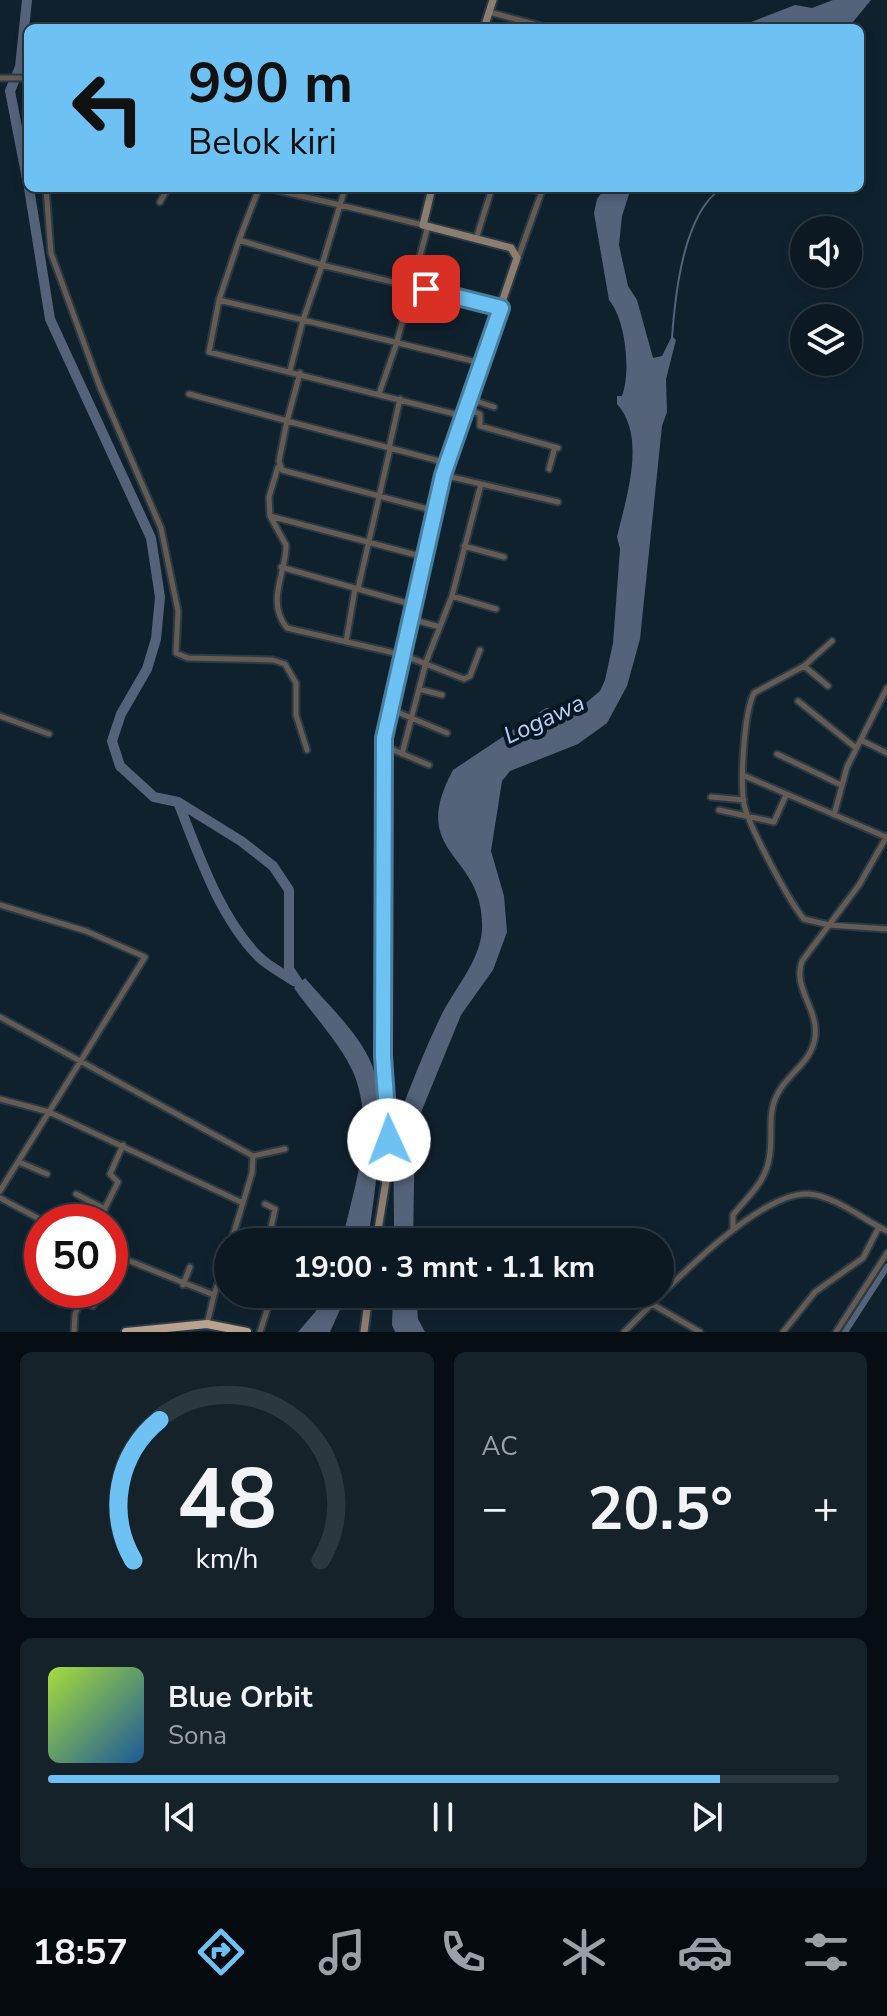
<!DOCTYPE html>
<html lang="id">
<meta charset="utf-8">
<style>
:root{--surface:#0c1922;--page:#15222a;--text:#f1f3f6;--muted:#9aa0a5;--line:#2c3840;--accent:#6ec2f3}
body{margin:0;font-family:"Nunito Sans",sans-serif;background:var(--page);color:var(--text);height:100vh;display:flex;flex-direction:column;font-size:30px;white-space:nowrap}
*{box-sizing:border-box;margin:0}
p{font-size:26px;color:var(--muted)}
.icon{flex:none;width:44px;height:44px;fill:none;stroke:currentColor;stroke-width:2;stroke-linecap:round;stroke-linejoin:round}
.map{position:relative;height:1332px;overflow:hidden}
.drawer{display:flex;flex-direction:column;gap:20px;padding:20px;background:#070e13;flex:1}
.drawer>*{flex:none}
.top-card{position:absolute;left:24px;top:24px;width:840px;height:168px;border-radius:12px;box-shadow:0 4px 12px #0003,0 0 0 2px var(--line);background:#6ec2f3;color:#111;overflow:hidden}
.buttons{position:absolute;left:790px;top:216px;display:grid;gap:16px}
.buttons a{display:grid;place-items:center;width:72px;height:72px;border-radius:50%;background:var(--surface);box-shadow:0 4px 12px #0003,0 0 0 2px var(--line);font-size:40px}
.speed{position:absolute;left:24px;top:1204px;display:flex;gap:16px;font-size:40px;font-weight:700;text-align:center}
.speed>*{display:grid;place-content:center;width:104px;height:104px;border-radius:50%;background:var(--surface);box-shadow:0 4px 12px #0003,0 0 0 2px var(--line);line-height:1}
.speed .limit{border:12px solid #d22;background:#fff;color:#111}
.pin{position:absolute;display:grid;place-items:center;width:68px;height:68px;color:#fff;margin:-34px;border-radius:16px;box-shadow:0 4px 12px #0006}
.me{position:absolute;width:88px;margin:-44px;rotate:358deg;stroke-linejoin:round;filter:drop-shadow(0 0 6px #0008)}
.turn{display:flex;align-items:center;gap:28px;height:168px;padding:0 32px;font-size:36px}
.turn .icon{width:104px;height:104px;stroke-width:2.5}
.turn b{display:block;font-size:56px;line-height:68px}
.big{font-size:60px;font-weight:700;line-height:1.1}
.drawer .tile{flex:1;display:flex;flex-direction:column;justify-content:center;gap:12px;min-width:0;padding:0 28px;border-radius:12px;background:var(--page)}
.drawer .dial{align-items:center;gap:0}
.dial svg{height:208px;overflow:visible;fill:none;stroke:var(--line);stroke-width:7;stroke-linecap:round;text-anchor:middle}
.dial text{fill:var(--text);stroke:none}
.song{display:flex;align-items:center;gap:24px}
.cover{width:96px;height:96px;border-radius:12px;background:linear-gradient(135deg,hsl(80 70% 55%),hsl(210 70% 35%))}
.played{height:8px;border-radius:4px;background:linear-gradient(90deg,var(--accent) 85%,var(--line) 85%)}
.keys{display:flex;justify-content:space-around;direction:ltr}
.heat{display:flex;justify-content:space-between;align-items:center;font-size:44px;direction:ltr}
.drawer .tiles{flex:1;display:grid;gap:20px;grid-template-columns:1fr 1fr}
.tile:last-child{grid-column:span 2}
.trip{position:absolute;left:214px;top:1228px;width:460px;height:80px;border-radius:40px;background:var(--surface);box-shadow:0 4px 12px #0003,0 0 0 2px var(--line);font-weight:700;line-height:80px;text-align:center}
.menu{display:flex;height:128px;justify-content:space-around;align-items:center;background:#050a0e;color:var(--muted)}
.menu .icon{width:56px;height:56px}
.menu .current{color:var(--accent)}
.menu b{font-size:36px;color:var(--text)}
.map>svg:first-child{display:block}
</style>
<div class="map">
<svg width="887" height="1332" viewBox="0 0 887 1332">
<rect width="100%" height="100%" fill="#10212e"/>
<!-- water -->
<path fill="#54637a" d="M833 0H871L848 28H736L795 5 812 8Z
M605 188H631L622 216 619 245 628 286 637 300 653 358 662 356 672 336 676 340 666 379 667 412 662 426 640 639 627 686 607 723 578 744 510 771 502 781 491 851 504 896 507 932 493 970 461 1015 415 1127 413 1242H394C395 1209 390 1143 400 1114 412 1082 425 1049 440 1018 453 990 480 962 482 930 486 851 406 857 453 770L546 708 575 712 600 691 605 680 613 643 620 549 617 537C626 498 647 437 617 404V396H622C631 372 626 320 609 300L594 213 597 199Z
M305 978C327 1004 359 1033 372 1065 389 1109 374 1195 368 1242H342C354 1185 376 1131 354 1074 343 1047 311 1012 294 988Z
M323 1294H347L330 1332H298L316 1311Z
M393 1294H416L418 1319 425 1332H395L392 1325Z"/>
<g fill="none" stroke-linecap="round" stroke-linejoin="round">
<!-- stream -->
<path stroke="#54637a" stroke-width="2" d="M672 338C675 296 683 213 722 188"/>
<!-- canal -->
<path stroke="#54637a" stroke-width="6" d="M845 1332 887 1267"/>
<!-- river -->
<path stroke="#54637a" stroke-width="10" d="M27 0 20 67 10 91 28 184
M29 188 50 319 151 538 160 597 156 639 147 669 121 714 112 741 120 766 154 797 178 802 241 841 273 866 289 890V969L306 995
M178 802C198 853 219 916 258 956 268 966 282 973 294 981"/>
<defs>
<path id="minor" d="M489 12 549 28
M303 28H312
M0 78H28
M46 188 51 253 100 387 161 528 178 611 176 653 188 658 273 660 285 664 296 683V715L307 750
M259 188 239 240 322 265 303 320 481 363
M267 188 340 205 345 188
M528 188 541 192
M160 202 168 188
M423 225 340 205 322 265 501 308
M476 239 492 188
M239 240 219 300 303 320 290 371
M518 258 543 188
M219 300 209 352 463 416
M300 373 287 421 447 463
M189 394 287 421 279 461 282 470 435 511
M379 394 396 345 428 226
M470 399 494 407
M466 409 480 414V426L558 448
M389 448 400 399
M549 469 555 447
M443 475 558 502
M270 516 269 497 278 467
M464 546 504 557
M424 557 270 516 286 545C287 571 265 601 287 628L403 655 464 679 470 676 480 650
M281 567 414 605
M358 589 390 449
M452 596 496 609
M411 619 440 627
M832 641 804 666 754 693C744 713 740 780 744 804 748 825 790 903 804 919L829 925 887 929
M346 642 355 589
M804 666 828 686
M419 689 442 695
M798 701 856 748
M390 709 447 733
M0 716 49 734
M861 740 887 753
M384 746 429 765
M402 754 426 662 452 596 481 484
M777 754 841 785
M745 776 886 837
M711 797 744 800
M719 810 774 822 786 795
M834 815 847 767 887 688
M0 905 86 931 145 957 0 1191
M0 1017 253 1156 252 1173 231 1242
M0 1099 49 1112 243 1203
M253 1156 285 1149
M19 1162 47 1174
M76 1194 105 1209
M0 1198 45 1222
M265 1204 275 1209 268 1242
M98 1222 118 1182 110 1174 123 1145
M733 1230V1215C747 1197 765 1183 769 1159 774 1137 766 1114 778 1093 789 1072 812 1062 815 1037 819 1009 792 988 802 961L859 885 887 836
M110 1253 214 1295 228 1253
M110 1275 118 1257
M183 1285 190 1267
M652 1304 700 1332
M207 1324 214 1295
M74 1332 75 1314 81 1302 93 1306 103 1290
M260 1332 268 1307 266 1294
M624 1332C660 1296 758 1190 809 1194 835 1196 864 1220 887 1231
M783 1332 815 1292 863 1258 879 1227
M836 1332 887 1253"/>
<path id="secondary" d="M484 28 493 0
M376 1242 389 1163 390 1117 383 1056 384 738 443 475 517 258 511 248 423 225 432 188
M364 1332 369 1294"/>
<path id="trunk" d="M126 1332 207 1324 247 1332"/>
</defs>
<!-- minor casing -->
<use href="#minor" stroke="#2a3b47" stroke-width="9"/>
<!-- secondary casing -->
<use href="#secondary" stroke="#2a3b47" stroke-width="11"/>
<!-- trunk casing -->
<use href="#trunk" stroke="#2a3b47" stroke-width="12"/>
<!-- minor -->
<use href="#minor" stroke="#655b52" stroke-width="5"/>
<!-- secondary -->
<use href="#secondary" stroke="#8c7d6f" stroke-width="7"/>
<!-- trunk -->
<use href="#trunk" stroke="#b9a38f" stroke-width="8"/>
</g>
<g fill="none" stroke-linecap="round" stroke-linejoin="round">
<defs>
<path id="route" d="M389 1140 383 1056 384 738 443 475 501 308 426 289"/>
</defs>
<!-- route casing -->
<use href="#route" stroke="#487e9e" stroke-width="20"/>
<!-- route -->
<use href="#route" stroke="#6ec2f3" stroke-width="14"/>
</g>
<g text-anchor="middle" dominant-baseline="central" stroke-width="8" stroke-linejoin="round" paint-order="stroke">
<!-- water labels -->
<g font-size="24" font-style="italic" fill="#bbd2f6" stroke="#071824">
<text transform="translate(544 719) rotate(-25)">Logawa</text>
</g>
</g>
</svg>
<div class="buttons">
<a><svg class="icon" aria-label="sound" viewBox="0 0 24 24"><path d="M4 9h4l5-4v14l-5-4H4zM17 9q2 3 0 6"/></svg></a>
<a><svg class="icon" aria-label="layers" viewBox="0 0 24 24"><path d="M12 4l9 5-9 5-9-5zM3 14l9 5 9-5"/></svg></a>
</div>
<div class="speed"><div class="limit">50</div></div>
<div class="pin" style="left:426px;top:289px;background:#d93025"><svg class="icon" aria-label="arrive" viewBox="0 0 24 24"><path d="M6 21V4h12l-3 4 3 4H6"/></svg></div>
<svg class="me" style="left:389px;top:1140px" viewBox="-20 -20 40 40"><circle r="19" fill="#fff"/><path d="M0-13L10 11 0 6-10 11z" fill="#6ec2f3"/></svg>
<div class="trip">19:00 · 3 mnt · 1.1 km</div>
<div class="top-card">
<div class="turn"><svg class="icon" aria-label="left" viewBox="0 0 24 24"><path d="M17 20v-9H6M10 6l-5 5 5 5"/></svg><div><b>990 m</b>Belok kiri</div></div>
</div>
</div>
<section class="drawer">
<div class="tiles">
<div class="tile dial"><svg viewBox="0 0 100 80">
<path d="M14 69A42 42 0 1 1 86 69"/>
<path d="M14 69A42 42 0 0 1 24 15" stroke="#6ec2f3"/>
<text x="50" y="56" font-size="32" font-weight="700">48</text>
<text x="50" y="72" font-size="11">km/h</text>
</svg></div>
<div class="tile"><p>AC</p>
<div class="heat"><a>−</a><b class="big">20.5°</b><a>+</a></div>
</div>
<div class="tile">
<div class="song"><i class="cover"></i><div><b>Blue Orbit</b><p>Sona</p></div></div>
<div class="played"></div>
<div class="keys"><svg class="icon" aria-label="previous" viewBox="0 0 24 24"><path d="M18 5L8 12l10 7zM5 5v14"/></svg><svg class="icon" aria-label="pause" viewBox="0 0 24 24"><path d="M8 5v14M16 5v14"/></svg><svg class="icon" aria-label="next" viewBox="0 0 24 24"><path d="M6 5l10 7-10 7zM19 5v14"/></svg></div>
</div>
</div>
</section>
<nav class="menu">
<b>18:57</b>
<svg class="icon current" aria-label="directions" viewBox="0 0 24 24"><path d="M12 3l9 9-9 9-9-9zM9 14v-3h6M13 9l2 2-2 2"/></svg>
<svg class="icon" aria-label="music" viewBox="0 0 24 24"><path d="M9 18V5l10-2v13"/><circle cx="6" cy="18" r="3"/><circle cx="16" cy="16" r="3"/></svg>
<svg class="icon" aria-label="phone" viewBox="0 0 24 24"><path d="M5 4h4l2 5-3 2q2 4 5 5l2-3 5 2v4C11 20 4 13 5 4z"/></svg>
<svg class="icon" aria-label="climate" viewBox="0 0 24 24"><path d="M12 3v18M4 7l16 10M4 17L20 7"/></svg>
<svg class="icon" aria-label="car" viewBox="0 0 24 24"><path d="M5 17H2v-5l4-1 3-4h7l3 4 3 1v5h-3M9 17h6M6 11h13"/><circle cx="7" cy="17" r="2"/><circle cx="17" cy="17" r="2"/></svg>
<svg class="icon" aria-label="filters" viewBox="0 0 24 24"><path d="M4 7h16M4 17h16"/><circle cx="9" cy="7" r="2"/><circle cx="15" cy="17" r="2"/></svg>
</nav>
